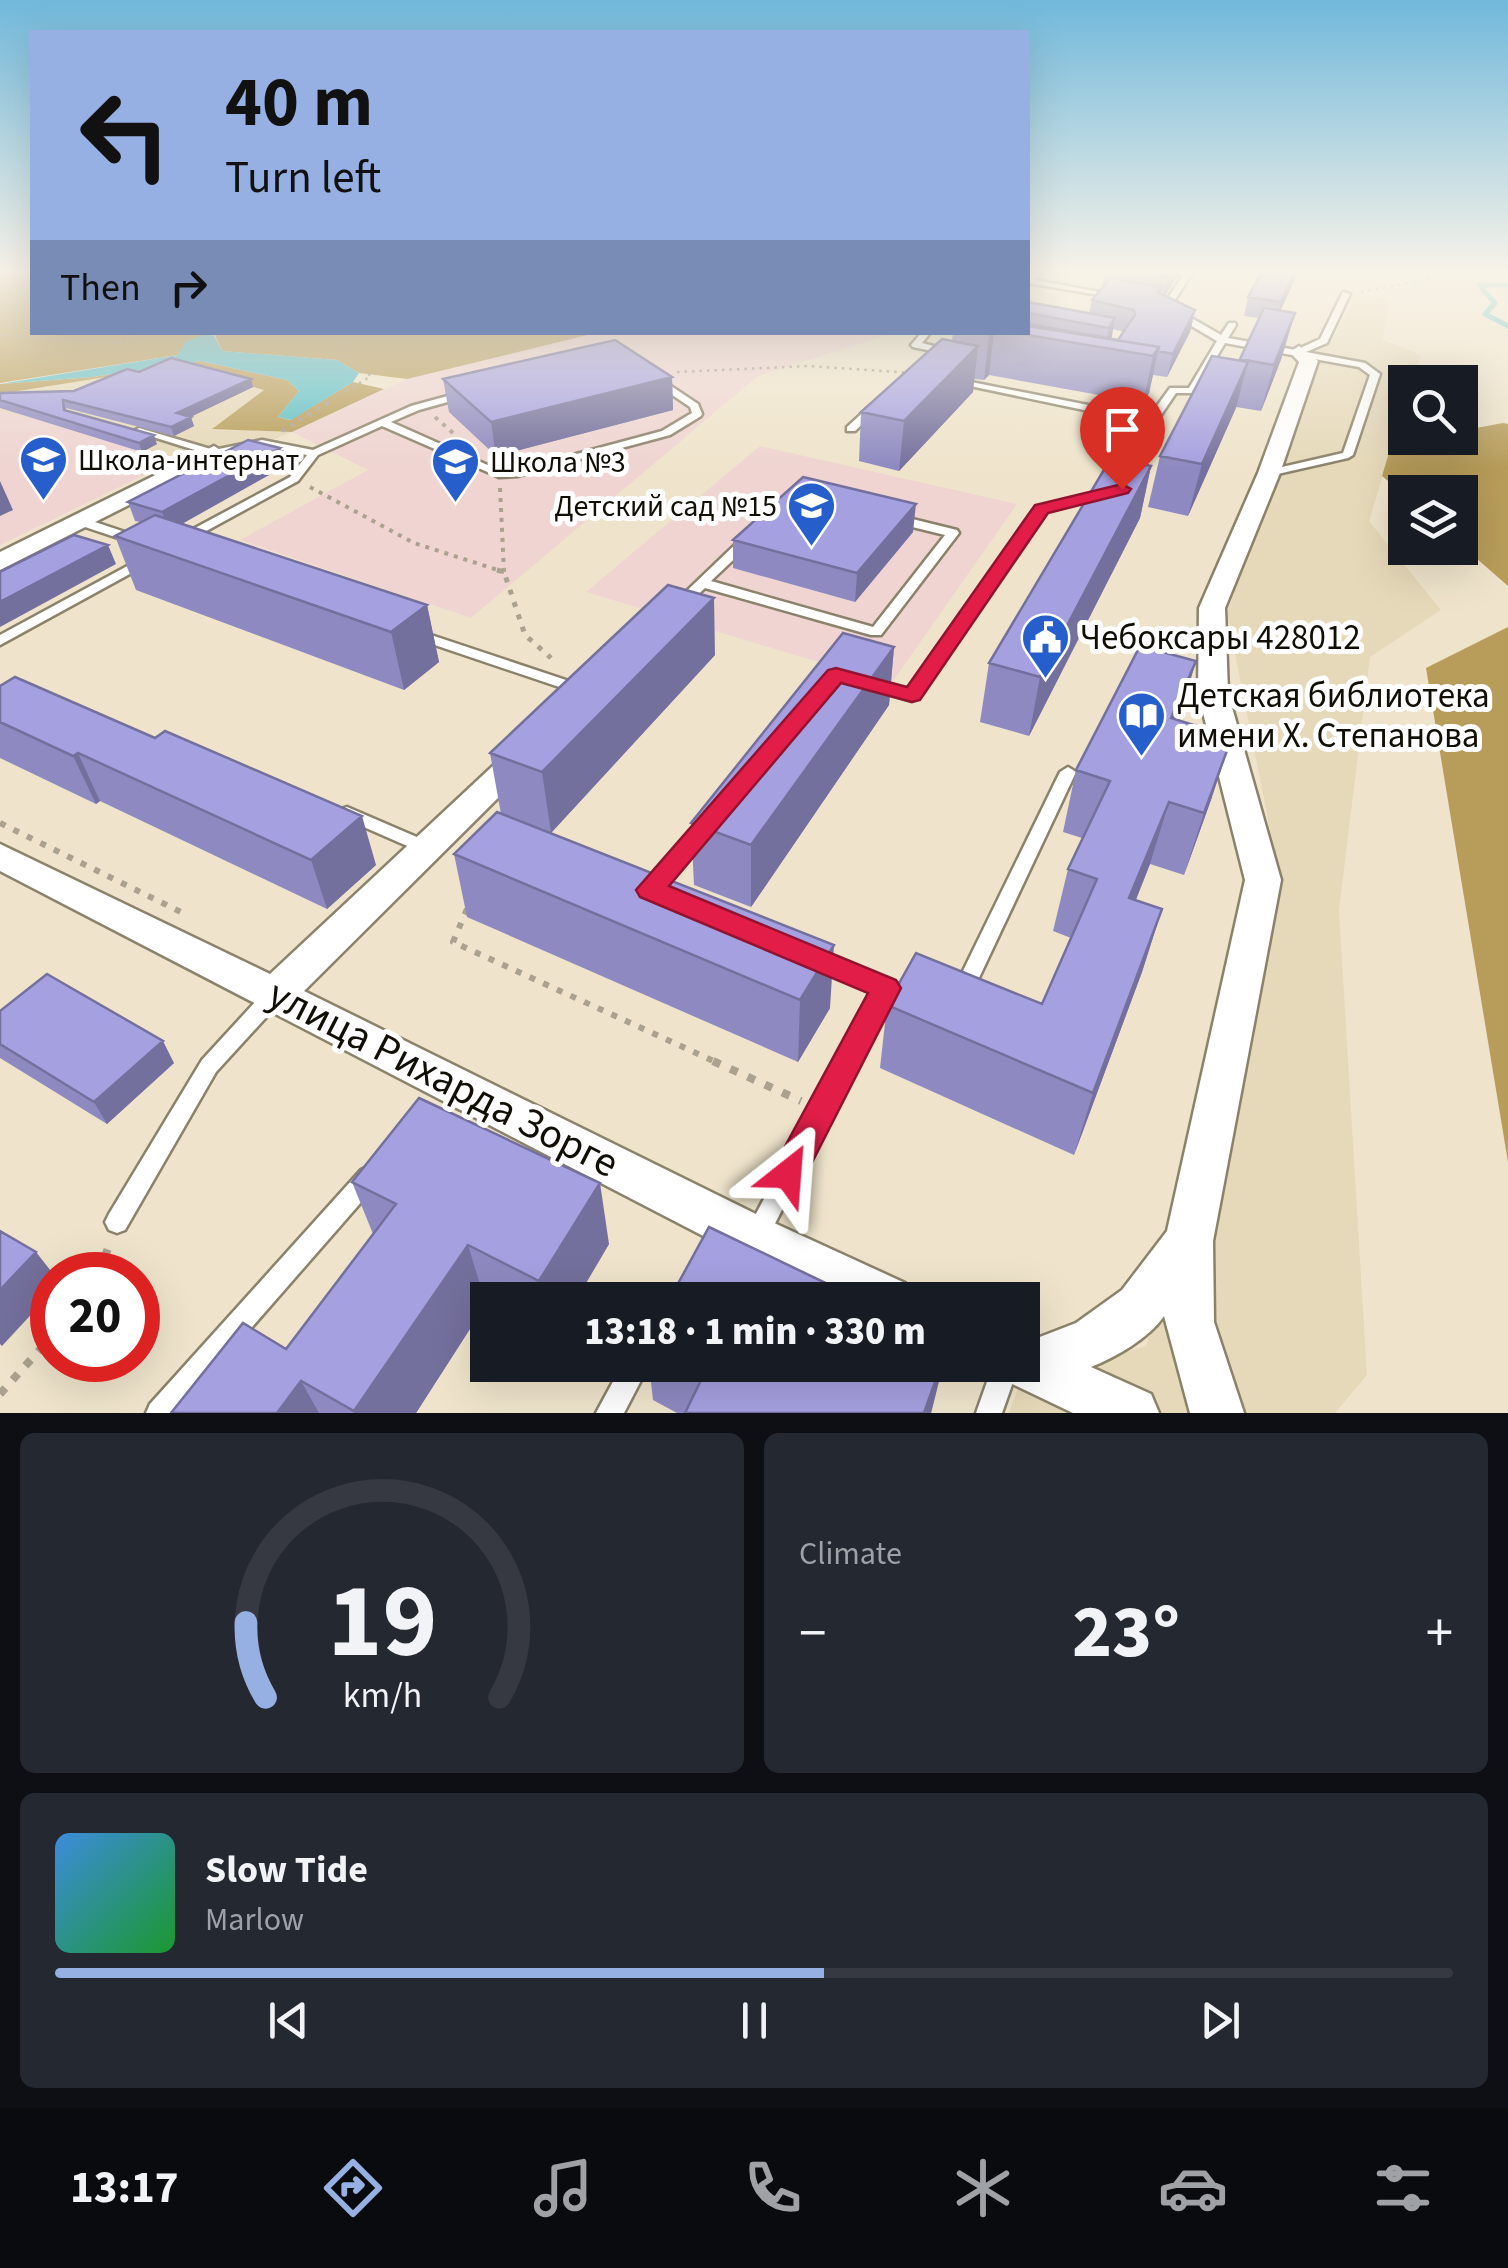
<!DOCTYPE html>
<meta charset="utf-8">
<style>
:root{--surface:#171b24;--page:#242831;--text:#f1f3f6;--muted:#9ea1a6;--line:#363941;--accent:#96b0e3}
body{margin:0;font-family:"Source Sans 3",sans-serif;background:var(--page);color:var(--text);height:100vh;display:flex;flex-direction:column;font-size:38px;white-space:nowrap}
*{box-sizing:border-box;margin:0}
p{font-size:32px;color:var(--muted)}
.icon{flex:none;width:55px;height:55px;fill:none;stroke:currentColor;stroke-width:2;stroke-linecap:round;stroke-linejoin:round}
.map{position:relative;height:1413px;overflow:hidden}
.side{display:flex;flex-direction:column;gap:20px;padding:20px;background:#0d0f14;flex:1}
.side>*{flex:none}
.guide{position:absolute;left:30px;top:30px;width:1000px;height:305px;border-radius:0px;box-shadow:0 10px 40px #0002;background:#96b0e3;color:#111;overflow:hidden}
.controls{position:absolute;left:1388px;top:365px;display:grid;gap:20px}
.controls a{display:grid;place-items:center;width:90px;height:90px;border-radius:0px;background:var(--surface);box-shadow:0 10px 40px #0002;font-size:50px}
.speed{position:absolute;left:30px;top:1252px;display:flex;gap:20px;font-size:50px;font-weight:700;text-align:center}
.speed>*{display:grid;place-content:center;width:130px;height:130px;border-radius:50%;background:var(--surface);box-shadow:0 10px 40px #0002;line-height:1}
.speed .limit{border:15px solid #d22;background:#fff;color:#111}
.pin{position:absolute;display:grid;place-items:center;width:85px;height:85px;color:#fff;margin:-102px -42px;border-radius:50% 50% 50% 0;rotate:-45deg;box-shadow:0 0 10px #0007}
.pin .icon{rotate:45deg}
.me{position:absolute;width:110px;margin:-55px;rotate:28deg;stroke-linejoin:round;filter:drop-shadow(0 0 8px #0008)}
.turn{display:flex;align-items:center;gap:35px;height:210px;padding:0 30px;font-size:45px}
.turn .icon{width:130px;height:130px;stroke-width:2.5}
.turn b{display:block;font-size:70px;line-height:85px}
.then{display:flex;align-items:center;height:95px;padding:0 30px;background:#0003;gap:20px;font-size:38px}
.big{font-size:75px;font-weight:800;line-height:1.1}
.side .tile{flex:1;display:flex;flex-direction:column;justify-content:center;gap:15px;min-width:0;padding:0 35px;border-radius:15px;background:var(--page)}
.side .dial{align-items:center;gap:0}
.dial svg{height:260px;overflow:visible;fill:none;stroke:var(--line);stroke-width:7;stroke-linecap:round;text-anchor:middle}
.dial text{fill:var(--text);stroke:none}
.song{display:flex;align-items:center;gap:30px}
.cover{width:120px;height:120px;border-radius:15px;background:linear-gradient(135deg,hsl(210 70% 55%),hsl(130 70% 35%))}
.played{height:10px;border-radius:5px;background:linear-gradient(90deg,var(--accent) 55%,var(--line) 55%)}
.keys{display:flex;justify-content:space-around;direction:ltr}
.heat{display:flex;justify-content:space-between;align-items:center;font-size:55px;direction:ltr}
.side .tiles{flex:1;display:grid;gap:20px;grid-template-columns:1fr 1fr}
.tile:last-child{grid-column:span 2}
.trip{position:absolute;left:470px;top:1282px;width:570px;height:100px;border-radius:0px;background:var(--surface);box-shadow:0 10px 40px #0002;font-weight:800;line-height:100px;text-align:center}
.tabs{display:flex;height:160px;justify-content:space-around;align-items:center;background:#090b0e;color:var(--muted)}
.tabs .icon{width:70px;height:70px}
.tabs .current{color:var(--accent)}
.tabs b{font-size:45px;color:var(--text)}
.map>svg:first-child{display:block}
</style>
<div class="map">
<svg width="1508" height="1413" viewBox="0 0 1508 1413">
<rect width="100%" height="100%" fill="#efe4cb"/>
<!-- built -->
<path fill="#e6d9b9" d="M1355 297 1389 298 1383 340 1421 355 1412 382H1405V404L1369 521 1441 610 1370 657 1339 910 1367 1375 1335 1413H1009L1019 1385 1146 1346 1282 890 1227 613 1317 349 1331 343Z
M173 366 265 390 214 429 292 432 209 466 173 461 0 411V394Z"/>
<!-- education -->
<path fill="#efd4d1" d="M596 333H894L758 376 471 618 240 540 368 470 292 432 407 379Z
M0 411 40 420 173 461 0 545Z
M760 446 1017 504 891 684 586 592Z"/>
<!-- forest -->
<path fill="#b89d5a" d="M0 270 32 272V332L212 333 186 342 178 355 0 383Z
M214 333H596L407 379 359 373 337 360 222 351Z
M201 361 287 380 299 391 278 417 290 420 353 382 384 389 292 432 212 429 264 390 174 366 0 394V384L92 377Z
M1503 423 1508 424V586L1460 544V492L1405 495 1382 476 1392 443 1425 438H1460V431Z
M1508 627V1162L1426 668Z"/>
<!-- water -->
<path fill="#5dbfc7" d="M212 332 222 351 337 360 359 373 353 382 291 420 278 417 299 391 287 380 201 361 92 377 0 384 178 355 185 342Z"/>
<g fill="none" stroke-linecap="round" stroke-linejoin="round">
<!-- stream -->
<path stroke="#5dbfc7" stroke-width="5" d="M1508 285H1479L1495 303 1485 314 1508 326"/>
<defs>
<path id="lane" d="M1037 270H1045L1035 280 1121 296 1117 298 1028 283V278Z
M1162 270H1182L1192 273 1171 306 1156 303 1166 301 1183 275Z
M1343 292 1350 294 1327 343 1306 352 1365 363 1380 374 1353 455 1348 458 1269 476 1263 473 1265 471 1343 453 1370 375 1359 367 1225 343 1195 393H1176L1157 421 1131 481 1125 484 1119 481 1146 423 951 382 956 379 1149 417 1170 388H1189L1217 341 1173 315V311H1179L1221 335 1229 323H1235L1236 325 1228 338 1296 350 1320 339Z
M922 332H931L922 343 957 352 952 355 913 347 911 345Z
M656 380H662L698 404 702 414 701 416 670 435 517 476 499 477 382 426 318 455 298 481 186 542 180 538 182 535 290 477 307 455 262 446 214 456 134 431 139 428 214 450 262 440 313 450 411 406 466 391 471 394 469 396 419 410 391 422 501 471 517 470 662 431 692 413 690 407 656 384Z
M870 406 879 408 855 431H847V427Z
M1103 491 1107 492V496L1045 512 917 699 912 701 867 688 865 685 872 681 908 690 1037 507Z
M896 515 957 530 959 533 881 635H871L705 588 684 608H674L672 605 741 539H749V545L711 581 873 627 945 535 892 522 890 519Z
M80 517 137 536 139 539 133 543 76 524 74 521Z
M144 557 148 558V564L0 645V635Z
M416 630 584 686 586 689 584 692H574L411 637 409 634 411 631Z
M1068 767 1076 772 978 980C972 990 963 996 952 993L949 987 961 975 1060 772Z
M347 807 433 844 436 848 433 852H421L341 817 339 813 341 809Z
M705 820 711 822 713 826 711 830 656 895C648 897 642 896 638 888L641 883 647 881 699 822Z
M815 951 917 991 920 997 917 1003 910 1005 891 998 765 1243 757 1246 749 1243 745 1235 749 1227 874 991 808 964 805 959 808 954Z
M275 986 282 988 285 994 282 1000 216 1072 125 1230 117 1233 109 1230 105 1222 109 1214 202 1060 268 988Z
M369 1166 377 1170 380 1177 377 1184 177 1413H146L150 1404 361 1170Z
M622 1365H649L624 1413H596Z
M993 1365H1019L1002 1413H976Z"/>
<path id="street" d="M1299 346 1318 361 1280 473 1225 608 1228 693 1281 880 1213 1241 1214 1322 1244 1413H1190L1164 1316C1148 1339 1116 1357 1091 1367L1151 1394 1159 1413H1073L1004 1380 998 1365H1022V1336L1032 1340 1076 1323 1122 1290 1167 1231 1245 880 1198 693 1199 608 1258 473 1299 362 1290 352Z
M214 446 225 453 222 458 0 570V552Z
M522 746 533 749 538 756 533 763 304 991 772 1222 905 1283 913 1300H834L738 1254 0 871V844L270 974 511 749Z"/>
</defs>
<!-- lane casing -->
<use href="#lane" stroke="#8b826b" stroke-width="5"/>
<!-- street casing -->
<use href="#street" stroke="#8b826b" stroke-width="5"/>
<!-- path-far4 -->
<path stroke="#aaa18e" stroke-width="2.5" stroke-dasharray="2.5 5" stroke-linecap="butt" d="M0 275 32 280
M1361 292 1476 270
M0 310 32 307
M0 335 122 343 142 332
M677 372 808 366 911 373
M327 403 371 376 347 357 340 332"/>
<!-- path-far3 -->
<path stroke="#aaa18e" stroke-width="4" stroke-dasharray="4 6" stroke-linecap="butt" d="M435 417 453 433
M282 431 331 401
M310 487 414 543 504 572
M500 488 504 572"/>
<!-- path-far2 -->
<path stroke="#aaa18e" stroke-width="5" stroke-dasharray="5 8" stroke-linecap="butt" d="M497 570 504 572 525 635 551 658"/>
<!-- path-far1 -->
<path stroke="#aaa18e" stroke-width="6" stroke-dasharray="6 9" stroke-linecap="butt" d="M0 823 185 914
M467 909 453 942 718 1063"/>
<!-- path -->
<path stroke="#aaa18e" stroke-width="8" stroke-dasharray="8 11" stroke-linecap="butt" d="M713 1061 801 1101
M99 1275 109 1245
M0 1394 52 1336"/>
<!-- lane -->
<use href="#lane" fill="#fff" fill-rule="evenodd"/>
<!-- street -->
<use href="#street" fill="#fff" fill-rule="evenodd"/>
</g>
<!-- wall -->
<path fill="#8e8ac1" fill-rule="evenodd" d="M1105 270H1179L1177 277 1165 296 1195 310 1190 332 1167 377 1153 375 1149 393 1143 403 989 375 984 380 974 379 973 392 899 471 859 461 861 412 952 341 953 332H1028V302L1089 313 1092 300 1102 287ZM1113 329 1124 332 1118 340 1111 339Z
M1299 270 1280 311 1282 357 1261 411 1236 407 1188 516 1148 507 1160 456 1240 360 1259 318 1244 316 1248 297Z
M139 372 251 379 253 387 190 417 194 426 174 436 66 408V411L157 444 142 452 0 408V393L74 391Z
M672 377 673 410 496 456 449 412 443 379Z
M280 448 285 466 182 524 427 605 439 662 404 690 136 590 115 536 140 522 135 521 128 502Z
M1151 466 1140 518 1029 736 980 722 989 663Z
M913 532 855 602 733 568V540Z
M894 647 889 705 751 907 694 885 691 823Z
M715 655 551 833 830 1008 798 1062 467 917 454 854 501 814 490 753Z
M0 686 376 865 327 909 100 801 96 804 0 758Z
M1076 770 1212 797 1184 875 1150 864 1136 900 1162 909 1142 972 1074 1155 880 1068 887 1005 1042 1004 1071 938 1053 931 1068 869 1082 838 1063 832Z
M0 1011 174 1063 107 1124 0 1058Z
M352 1182 609 1244 576 1300H488V1305L486 1304 416 1413H171L286 1349 373 1234Z
M649 1365H943L931 1413H677L653 1400Z"/>
<!-- shaded-wall -->
<path fill="#74709d" d="M1173 270H1179L1177 277 1164 297 1168 277Z
M1296 270H1299L1276 321 1281 302Z
M1195 310 1190 332 1167 377 1173 354Z
M1295 313 1282 357 1261 411 1274 365Z
M1115 318 1111 341 1106 344 1109 328Z
M992 332H994L989 375 984 380 989 335Z
M978 346 973 392 899 471 904 421Z
M1159 347 1149 393 1143 403 1153 356Z
M1248 362 1236 408 1188 516 1202 464Z
M672 377 673 410 496 456 491 422Z
M251 379 253 387 180 422 177 413Z
M191 417 194 426 174 436 171 427Z
M154 435 157 444 142 452 139 443Z
M280 448 285 466 169 531 162 512Z
M1151 466 1140 518 1029 736 1040 677Z
M0 481 13 510 0 516Z
M916 504 913 532 855 602 857 573Z
M108 545 116 564 0 627V602Z
M714 598 715 655 551 833 542 772Z
M427 605 439 662 404 690 391 632Z
M894 647 889 705 751 907V845Z
M1196 661 1179 720 1171 718Z
M1232 737 1212 797 1184 875 1204 813Z
M78 753 100 801 96 804 73 756Z
M1169 802 1150 864 1111 961 1129 898Z
M362 816 376 865 327 909 311 860Z
M1162 909 1142 972 1074 1155 1093 1093Z
M834 945 830 1008 798 1062 800 1000Z
M163 1041 174 1063 107 1124 94 1102Z
M600 1183 609 1244 576 1300H543L539 1281Z
M468 1245 486 1304 416 1413H354V1411Z
M36 1252 54 1275 52 1292 2 1346 0 1344V1290Z
M941 1365H943L931 1413H924Z
M301 1381 319 1413H277Z"/>
<!-- building -->
<path fill="#a5a0e0" stroke="#74709d" stroke-width="2.5" d="M1122 270H1173L1168 277Z
M1263 270H1296L1281 302 1248 297Z
M1110 278 1161 287 1157 292 1195 310 1173 354 1158 351 1159 347 1028 326V324L1118 340 1135 315 1134 310 1092 300Z
M1028 302 1115 318 1109 328 1028 313Z
M1264 308 1295 313 1274 365 1240 359Z
M1028 326 1159 347 1153 356 1010 332H1028Z
M942 339 978 346 904 421 861 412Z
M615 340 672 377 491 422 443 379Z
M1212 356 1248 362 1202 464 1160 456Z
M171 358 251 379 177 413 191 417 171 427 63 400 64 410 154 435 139 443 0 400V393L74 391 127 369 139 372Z
M248 440 280 448 162 512 128 502Z
M1111 458 1151 466 1040 677 989 663Z
M803 477 916 504 857 573 733 540Z
M155 515 427 605 391 632 115 536Z
M74 535 108 545 0 602V572Z
M668 585 714 598 542 772 490 753Z
M843 633 894 647 751 845 691 823Z
M1140 646 1196 661 1171 718 1232 737 1204 813 1169 802 1129 898 1162 909 1093 1093 887 1005 916 953 1042 1004 1097 879 1068 869 1110 781 1076 770Z
M15 677 155 738 165 731 362 816 311 860 78 753 73 756 0 722V686Z
M497 812 834 945 800 1000 454 854Z
M47 974 163 1041 94 1102 0 1044V1011Z
M419 1098 600 1183 539 1281 468 1245 354 1411 301 1381 277 1413H171L243 1323 286 1349 396 1204 352 1182Z
M709 1227 861 1300H669Z
M0 1231 36 1252 0 1290Z
M687 1365H941L924 1413H685L704 1374Z"/>
<!-- sky -->
<linearGradient id="sky" x2="0" y2="1"><stop stop-color="#70b8db"/><stop offset="0.58" stop-color="#f8f3e8"/><stop offset="1" stop-color="#f8f3e8" stop-opacity="0"/></linearGradient>
<rect width="1508" height="468" fill="url(#sky)"/>
<!-- route -->
<path fill="#e11d48" stroke="#92132f" stroke-width="2.5" d="M1122 484 1131 489 1128 493 1048 513 920 700 912 702 841 683 669 886 896 980 901 988 800 1186 788 1190 776 1186 771 1174 776 1163 868 993 640 897 636 890 828 670 836 668 907 687 1035 505Z"/>
<!-- icons -->
<defs>
<symbol id="school-pin" viewBox="-11 -11 22 30"><path d="M0 17L-7.5 6A9.5 9.5 0 1 1 7.5 6Z" fill="#265fcc" stroke="#fff"/><path d="M0-5L7-2L0 1L-7-2ZM-4 1L0 2.5L4 1V4Q0 6-4 4Z" fill="#fff"/></symbol>
<symbol id="civic-pin" viewBox="-11 -11 22 30"><path d="M0 17L-7.5 6A9.5 9.5 0 1 1 7.5 6Z" fill="#265fcc" stroke="#fff"/><path d="M-.6-6.5H3V-4.5H.6V-3L4-1V1h2V6H-6V1h2V-1L-.6-3ZM-1.2 2.5V6h2.4V2.5Z" fill="#fff"/></symbol>
<symbol id="library-pin" viewBox="-11 -11 22 30"><path d="M0 17L-7.5 6A9.5 9.5 0 1 1 7.5 6Z" fill="#265fcc" stroke="#fff"/><path d="M-6-4Q-3-5.5-.7-3.5V5Q-3 3-6 4ZM6-4Q3-5.5 .7-3.5V5Q3 3 6 4Z" fill="#fff"/></symbol>
</defs>
<g fill-rule="evenodd">
<use href="#school-pin" x="16" y="432" width="55" height="75"/>
<use href="#school-pin" x="428" y="434" width="55" height="75"/>
<use href="#school-pin" x="784" y="478" width="55" height="75"/>
<use href="#civic-pin" x="1018" y="610" width="55" height="75"/>
<use href="#library-pin" x="1114" y="688" width="55" height="75"/>
</g>
<g text-anchor="middle" dominant-baseline="central" stroke-width="10" stroke-linejoin="round" paint-order="stroke">
<!-- far-poi labels -->
<g font-size="30" fill="#110e06" stroke="#fff" text-anchor="start">
<text x="78" y="460">Школа-интернат</text>
<text x="490" y="462">Школа №3</text>
<text x="777" y="506" text-anchor="end">Детский сад №15</text>
</g>
<!-- poi labels -->
<g font-size="35" fill="#110e06" stroke="#fff" text-anchor="start">
<text x="1080" y="638">Чебоксары 428012</text>
<text x="1177" y="696">Детская библиотека<tspan x="1177" dy="40">имени Х. Степанова</tspan></text>
</g>
<!-- near-street labels -->
<g font-size="42" fill="#110e06" stroke="#fff">
<text transform="translate(443 1079) rotate(27)">улица Рихарда Зорге</text>
</g>
</g>
</svg>
<div class="controls">
<a><svg class="icon" aria-label="search" viewBox="0 0 24 24"><circle cx="10" cy="10" r="6"/><path d="M15 15l6 6"/></svg></a>
<a><svg class="icon" aria-label="layers" viewBox="0 0 24 24"><path d="M12 4l9 5-9 5-9-5zM3 14l9 5 9-5"/></svg></a>
</div>
<div class="speed"><div class="limit">20</div></div>
<div class="pin" style="left:1122px;top:489px;background:#d93025"><svg class="icon" aria-label="arrive" viewBox="0 0 24 24"><path d="M6 21V4h12l-3 4 3 4H6"/></svg></div>
<svg class="me" style="left:788px;top:1174px" viewBox="-20 -20 40 40"><path d="M0-17L14 15 0 8-14 15z" fill="#e11d48" stroke="#fff" stroke-width="4"/></svg>
<div class="trip">13:18 · 1 min · 330 m</div>
<div class="guide">
<div class="turn"><svg class="icon" aria-label="left" viewBox="0 0 24 24"><path d="M17 20v-9H6M10 6l-5 5 5 5"/></svg><div><b>40 m</b>Turn left</div></div>
<div class="then">Then<svg class="icon" aria-label="right" viewBox="0 0 24 24"><path d="M7 20v-9h11M14 6l5 5-5 5"/></svg></div>
</div>
</div>
<section class="side">
<div class="tiles">
<div class="tile dial"><svg viewBox="0 0 100 80">
<path d="M14 69A42 42 0 1 1 86 69"/>
<path d="M14 69A42 42 0 0 1 8 46" stroke="#96b0e3"/>
<text x="50" y="56" font-size="32" font-weight="700">19</text>
<text x="50" y="72" font-size="11">km/h</text>
</svg></div>
<div class="tile"><p>Climate</p>
<div class="heat"><a>−</a><b class="big">23°</b><a>+</a></div>
</div>
<div class="tile">
<div class="song"><i class="cover"></i><div><b>Slow Tide</b><p>Marlow</p></div></div>
<div class="played"></div>
<div class="keys"><svg class="icon" aria-label="previous" viewBox="0 0 24 24"><path d="M18 5L8 12l10 7zM5 5v14"/></svg><svg class="icon" aria-label="pause" viewBox="0 0 24 24"><path d="M8 5v14M16 5v14"/></svg><svg class="icon" aria-label="next" viewBox="0 0 24 24"><path d="M6 5l10 7-10 7zM19 5v14"/></svg></div>
</div>
</div>
</section>
<nav class="tabs">
<b>13:17</b>
<svg class="icon current" aria-label="directions" viewBox="0 0 24 24"><path d="M12 3l9 9-9 9-9-9zM9 14v-3h6M13 9l2 2-2 2"/></svg>
<svg class="icon" aria-label="music" viewBox="0 0 24 24"><path d="M9 18V5l10-2v13"/><circle cx="6" cy="18" r="3"/><circle cx="16" cy="16" r="3"/></svg>
<svg class="icon" aria-label="phone" viewBox="0 0 24 24"><path d="M5 4h4l2 5-3 2q2 4 5 5l2-3 5 2v4C11 20 4 13 5 4z"/></svg>
<svg class="icon" aria-label="climate" viewBox="0 0 24 24"><path d="M12 3v18M4 7l16 10M4 17L20 7"/></svg>
<svg class="icon" aria-label="car" viewBox="0 0 24 24"><path d="M5 17H2v-5l4-1 3-4h7l3 4 3 1v5h-3M9 17h6M6 11h13"/><circle cx="7" cy="17" r="2"/><circle cx="17" cy="17" r="2"/></svg>
<svg class="icon" aria-label="filters" viewBox="0 0 24 24"><path d="M4 7h16M4 17h16"/><circle cx="9" cy="7" r="2"/><circle cx="15" cy="17" r="2"/></svg>
</nav>
